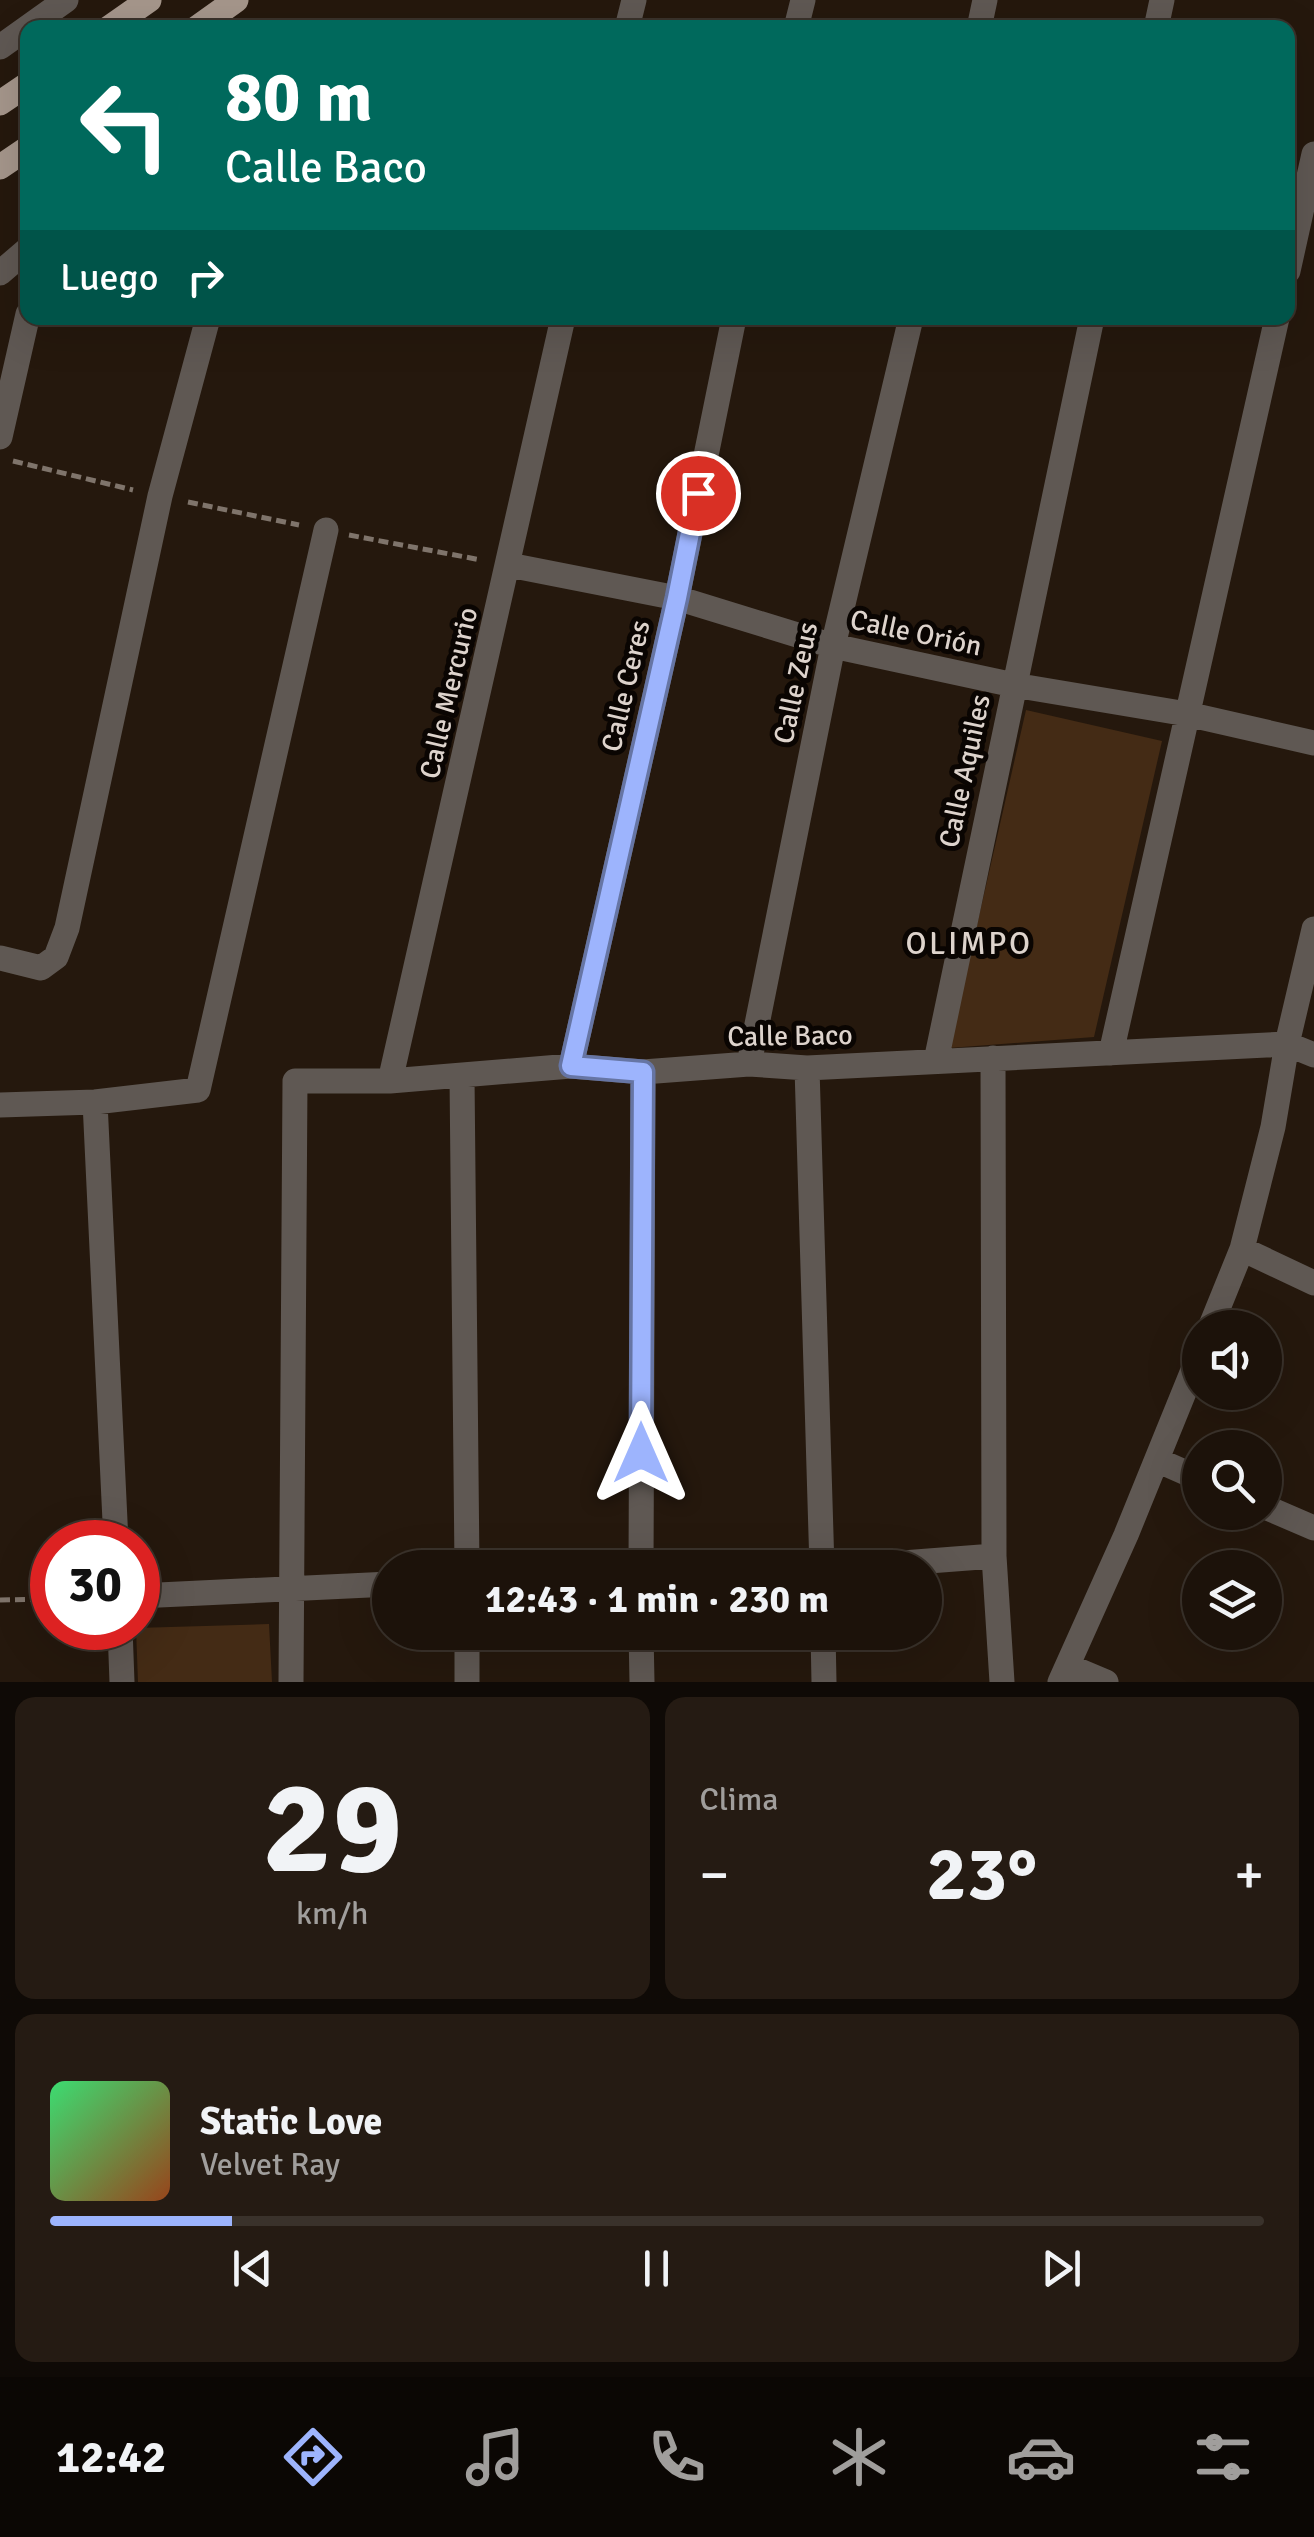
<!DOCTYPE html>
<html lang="es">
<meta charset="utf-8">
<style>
:root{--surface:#1c120a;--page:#251b13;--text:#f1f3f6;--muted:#a09e9c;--line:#3a322b;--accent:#9db4fd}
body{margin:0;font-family:Signika,sans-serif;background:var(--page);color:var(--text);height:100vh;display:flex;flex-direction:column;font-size:38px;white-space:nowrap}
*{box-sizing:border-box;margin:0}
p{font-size:32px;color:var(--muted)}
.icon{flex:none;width:55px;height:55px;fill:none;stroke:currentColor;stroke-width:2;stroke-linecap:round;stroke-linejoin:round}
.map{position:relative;height:1682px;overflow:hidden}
.sheet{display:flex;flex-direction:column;gap:15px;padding:15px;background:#0f0a06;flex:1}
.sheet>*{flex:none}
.banner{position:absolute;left:20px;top:20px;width:1275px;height:305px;border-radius:20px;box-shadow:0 10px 40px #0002,0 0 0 2px var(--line);background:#00695c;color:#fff;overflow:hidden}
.controls{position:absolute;left:1182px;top:1310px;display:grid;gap:20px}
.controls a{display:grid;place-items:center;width:100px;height:100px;border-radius:50%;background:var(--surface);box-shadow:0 10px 40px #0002,0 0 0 2px var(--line);font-size:50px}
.speed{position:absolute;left:30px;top:1520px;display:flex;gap:20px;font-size:50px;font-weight:700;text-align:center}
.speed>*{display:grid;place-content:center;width:130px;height:130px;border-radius:50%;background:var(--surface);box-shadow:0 10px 40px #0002,0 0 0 2px var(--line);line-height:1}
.speed .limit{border:15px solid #d22;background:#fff;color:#111}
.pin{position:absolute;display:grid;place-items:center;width:85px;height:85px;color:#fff;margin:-42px;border:5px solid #fff;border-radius:50%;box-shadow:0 2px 10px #0007}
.me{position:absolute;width:110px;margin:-55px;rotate:0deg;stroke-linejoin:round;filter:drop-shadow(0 0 8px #0008)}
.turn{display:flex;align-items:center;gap:35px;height:210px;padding:0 40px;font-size:45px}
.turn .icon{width:130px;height:130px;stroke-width:2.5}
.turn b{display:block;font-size:70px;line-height:85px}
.then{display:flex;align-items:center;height:95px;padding:0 40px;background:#0003;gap:20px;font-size:38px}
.big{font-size:75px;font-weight:700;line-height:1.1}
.sheet .card{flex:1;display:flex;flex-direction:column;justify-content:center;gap:15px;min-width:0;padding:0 35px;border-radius:20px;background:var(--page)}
.sheet .dial{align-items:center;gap:0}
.dial b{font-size:130px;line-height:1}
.song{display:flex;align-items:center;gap:30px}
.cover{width:120px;height:120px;border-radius:15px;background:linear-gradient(135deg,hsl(140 70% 55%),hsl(20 70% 35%))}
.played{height:10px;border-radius:5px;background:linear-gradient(90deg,var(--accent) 15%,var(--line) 15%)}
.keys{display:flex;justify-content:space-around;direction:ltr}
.heat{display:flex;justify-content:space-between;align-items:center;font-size:55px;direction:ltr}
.sheet .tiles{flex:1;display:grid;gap:15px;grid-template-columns:1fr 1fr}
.card:last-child{grid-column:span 2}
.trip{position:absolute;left:372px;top:1550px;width:570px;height:100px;border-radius:50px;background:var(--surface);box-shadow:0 10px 40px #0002,0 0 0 2px var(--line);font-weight:700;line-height:100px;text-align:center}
.menu{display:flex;height:160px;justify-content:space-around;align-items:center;background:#0b0704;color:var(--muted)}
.menu .icon{width:70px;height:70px}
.menu .current{color:var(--accent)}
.menu b{font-size:45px;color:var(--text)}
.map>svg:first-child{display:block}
</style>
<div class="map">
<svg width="1314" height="1682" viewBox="0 0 1314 1682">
<rect width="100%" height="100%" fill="#25180d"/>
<!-- green -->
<path fill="#442b15" d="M1026 710 1162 741 1094 1037 949 1048Z
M269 1624 272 1682H138L136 1628Z"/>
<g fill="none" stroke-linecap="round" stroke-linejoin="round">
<!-- path -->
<path stroke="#7f746b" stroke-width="5" stroke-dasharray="10 5" stroke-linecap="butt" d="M13 461 133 490
M188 502 299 525
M349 535 481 560
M0 1600 52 1599"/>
<!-- street -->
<path stroke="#5f5853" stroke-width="25" d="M627 28 634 0
M796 28 803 0
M979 28 985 0
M1156 28 1162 0
M0 47 66 0
M1288 271 1314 154
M0 273 28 249
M0 437 28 314
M509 565 677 598 833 646 1014 685 1187 714 1314 743
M0 958 41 968 56 957 67 928 160 496 208 318
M1111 1053 1277 318
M993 1058 994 1556 1002 1682
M936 1061 1092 318
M749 1064 833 646 911 318
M571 1066 677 598 734 318
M807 1068 822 1568
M462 1076 467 1568
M390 1081 563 318
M95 1102 116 1542
M0 1105 95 1102 198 1090 326 530
M1242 1249 1314 1283
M1210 1328 1242 1249 1273 1127 1287 1044 1314 929
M1157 1460 1200 1479
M1265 1507 1314 1528
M641 1568 643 1072
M837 1568 994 1556
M138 1596 390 1584
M120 1628 122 1682
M641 1632 642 1682
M823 1632 824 1682
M1068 1666 1106 1682
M291 1682 295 1081H390L571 1066 643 1072 749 1064 807 1068 1287 1044 1314 1055
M467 1682V1632
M1060 1682 1126 1535 1200 1353"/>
<!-- primary -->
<path stroke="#a5968b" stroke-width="25" d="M109 28 149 0
M197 28 236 0
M0 103 28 84
M0 167 28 148"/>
</g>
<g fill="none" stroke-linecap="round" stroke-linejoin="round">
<defs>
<path id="route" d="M641 1453 643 1072 571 1066 677 598 698 493"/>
</defs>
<!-- route casing -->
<use href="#route" stroke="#6675a4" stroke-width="25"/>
<!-- route -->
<use href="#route" stroke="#9db4fd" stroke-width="18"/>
</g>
<g text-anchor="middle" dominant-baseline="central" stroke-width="10" stroke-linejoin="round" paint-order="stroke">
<!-- street labels -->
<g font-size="28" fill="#ddd3cc" stroke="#0a0502">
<text transform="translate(916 633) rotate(12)">Calle Orión</text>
<text transform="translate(796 683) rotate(-78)">Calle Zeus</text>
<text transform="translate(626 686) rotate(-77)">Calle Ceres</text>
<text transform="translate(449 693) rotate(-77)">Calle Mercurio</text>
<text transform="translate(965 771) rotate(-78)">Calle Aquiles</text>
<text transform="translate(790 1036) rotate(-1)">Calle Baco</text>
</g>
<!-- quarter labels -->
<g font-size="32" letter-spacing="2.5" fill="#ddd3cc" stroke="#0a0502">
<text x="969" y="943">OLIMPO</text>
</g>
</g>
</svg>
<div class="controls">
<a><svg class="icon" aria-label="sound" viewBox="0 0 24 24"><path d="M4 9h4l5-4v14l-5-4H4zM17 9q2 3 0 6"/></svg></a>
<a><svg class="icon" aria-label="search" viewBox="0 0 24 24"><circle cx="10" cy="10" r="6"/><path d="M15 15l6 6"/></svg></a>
<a><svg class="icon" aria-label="layers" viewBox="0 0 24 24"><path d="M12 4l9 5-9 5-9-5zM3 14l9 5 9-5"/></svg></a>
</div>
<div class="speed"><div class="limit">30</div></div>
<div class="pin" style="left:698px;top:493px;background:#d93025"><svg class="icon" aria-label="arrive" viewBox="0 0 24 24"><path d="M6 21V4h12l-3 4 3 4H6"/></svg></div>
<svg class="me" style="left:641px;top:1453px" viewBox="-20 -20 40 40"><path d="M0-17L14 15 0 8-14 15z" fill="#9db4fd" stroke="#fff" stroke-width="4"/></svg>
<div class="trip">12:43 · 1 min · 230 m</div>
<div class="banner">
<div class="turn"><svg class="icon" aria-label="left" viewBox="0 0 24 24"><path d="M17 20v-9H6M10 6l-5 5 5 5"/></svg><div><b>80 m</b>Calle Baco</div></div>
<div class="then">Luego<svg class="icon" aria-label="right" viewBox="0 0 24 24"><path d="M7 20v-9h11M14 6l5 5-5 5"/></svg></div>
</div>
</div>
<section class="sheet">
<div class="tiles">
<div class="card dial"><b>29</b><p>km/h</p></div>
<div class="card"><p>Clima</p>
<div class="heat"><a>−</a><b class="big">23°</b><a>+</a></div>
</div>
<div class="card">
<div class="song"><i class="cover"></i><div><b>Static Love</b><p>Velvet Ray</p></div></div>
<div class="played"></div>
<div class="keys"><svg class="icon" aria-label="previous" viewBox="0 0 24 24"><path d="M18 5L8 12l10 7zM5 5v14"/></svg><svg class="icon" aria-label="pause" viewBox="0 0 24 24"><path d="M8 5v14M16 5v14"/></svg><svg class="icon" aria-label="next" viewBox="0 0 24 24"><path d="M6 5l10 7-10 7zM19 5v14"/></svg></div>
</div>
</div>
</section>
<nav class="menu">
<b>12:42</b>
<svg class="icon current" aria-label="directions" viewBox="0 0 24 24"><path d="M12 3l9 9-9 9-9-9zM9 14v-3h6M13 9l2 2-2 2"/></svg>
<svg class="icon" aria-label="music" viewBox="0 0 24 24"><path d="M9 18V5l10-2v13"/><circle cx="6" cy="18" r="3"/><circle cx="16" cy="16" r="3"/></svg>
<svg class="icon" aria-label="phone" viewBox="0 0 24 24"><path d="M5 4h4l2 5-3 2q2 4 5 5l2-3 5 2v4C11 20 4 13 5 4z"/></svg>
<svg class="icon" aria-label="climate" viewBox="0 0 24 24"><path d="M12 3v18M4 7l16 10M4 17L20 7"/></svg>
<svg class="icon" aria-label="car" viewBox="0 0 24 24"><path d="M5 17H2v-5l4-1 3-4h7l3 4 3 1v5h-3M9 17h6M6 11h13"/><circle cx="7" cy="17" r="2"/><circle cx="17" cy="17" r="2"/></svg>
<svg class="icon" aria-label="filters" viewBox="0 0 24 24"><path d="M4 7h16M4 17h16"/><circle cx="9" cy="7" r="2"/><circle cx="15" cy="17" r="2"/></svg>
</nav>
